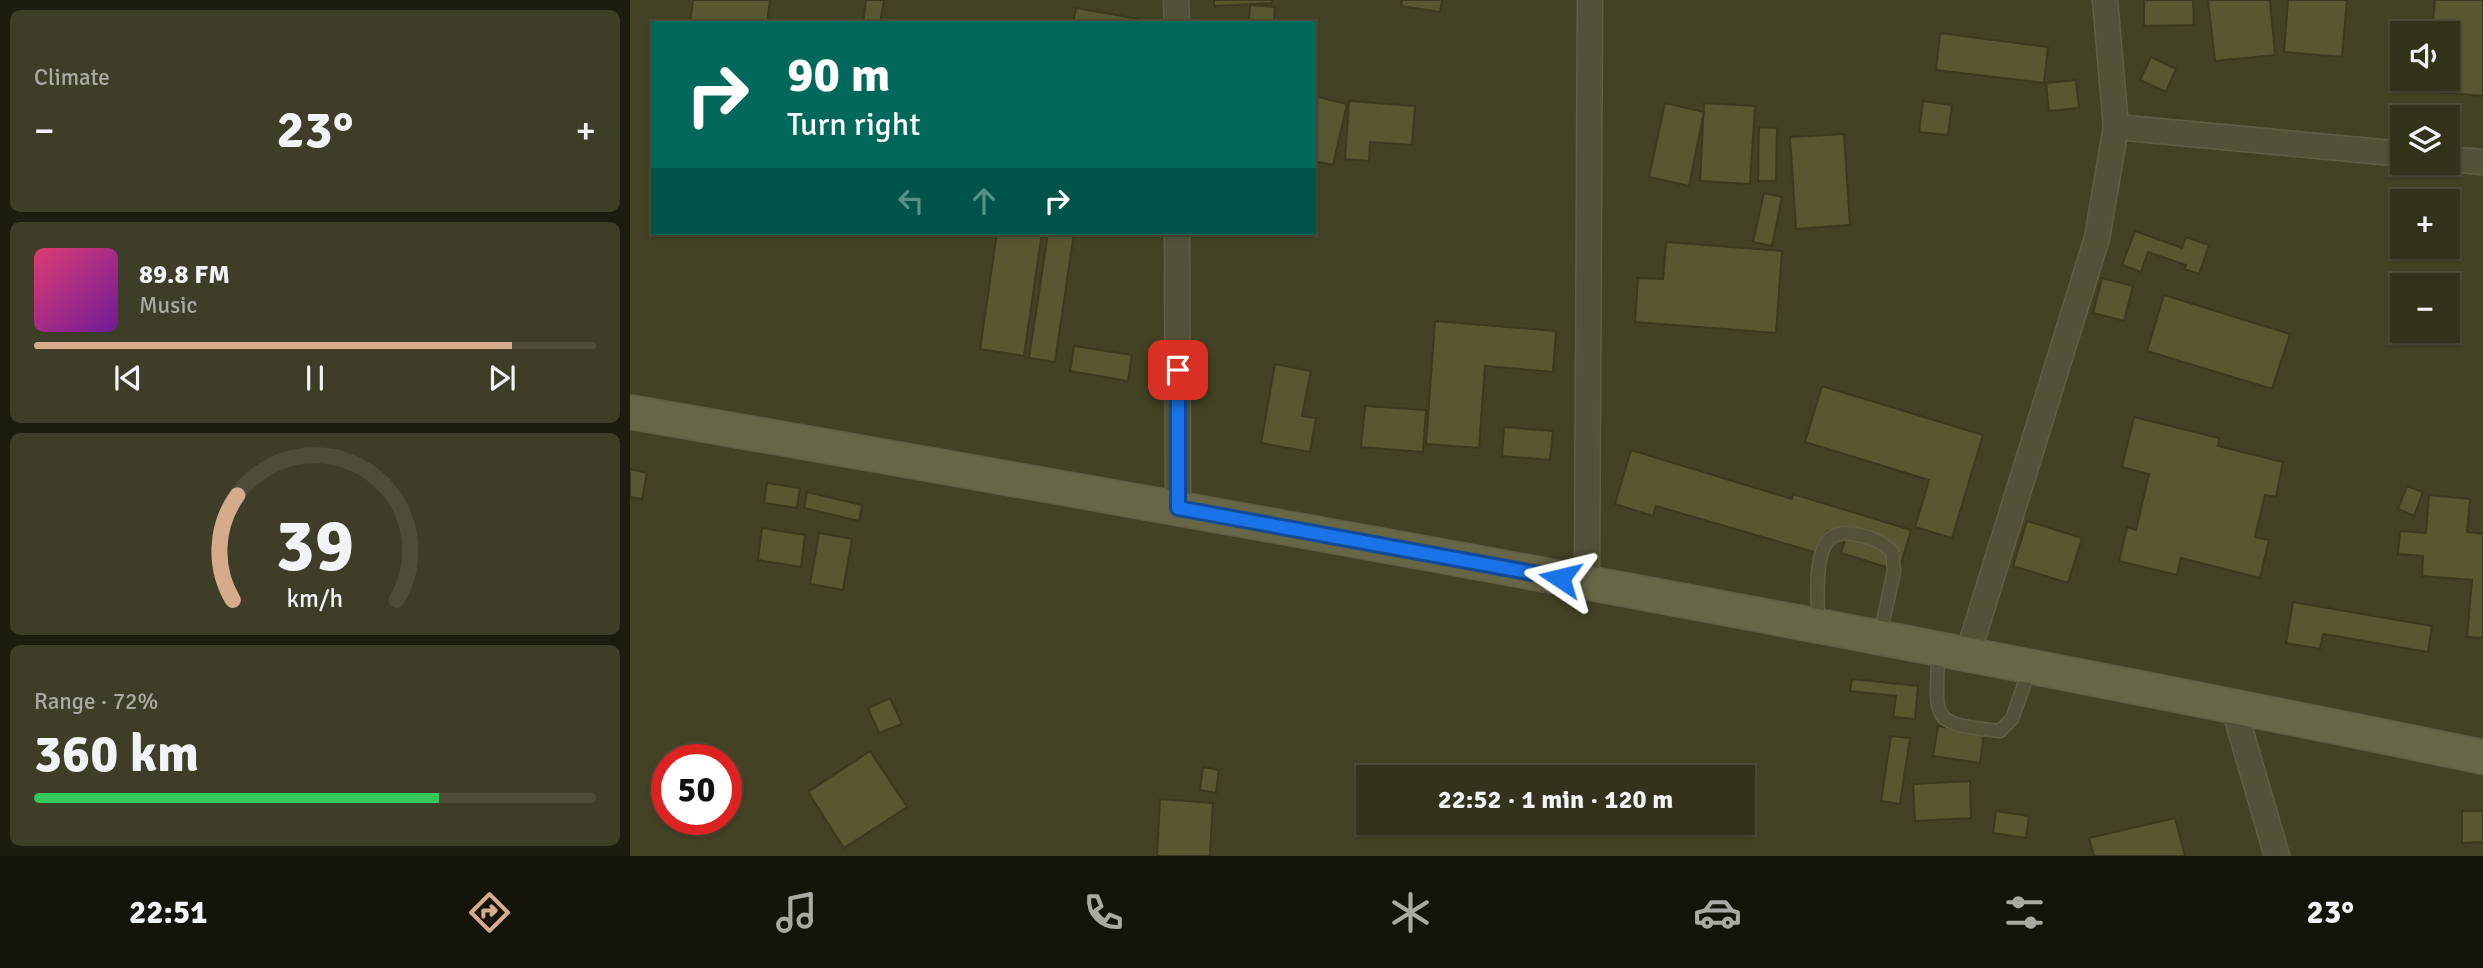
<!DOCTYPE html>
<meta charset="utf-8">
<style>
:root{--surface:#33321b;--page:#3e3e28;--text:#f1f3f6;--muted:#a9aaa3;--line:#4e4d3a;--accent:#d6ab8b}
body{margin:0;font-family:Signika,sans-serif;background:var(--page);color:var(--text);height:100vh;display:flex;flex-direction:column;font-size:26px;white-space:nowrap}
*{box-sizing:border-box;margin:0}
p{font-size:23px;color:var(--muted)}
.icon{flex:none;width:38px;height:38px;fill:none;stroke:currentColor;stroke-width:2;stroke-linecap:round;stroke-linejoin:round}
.map{position:relative;flex:1;overflow:hidden}
.details{display:flex;flex-direction:column;gap:10px;padding:10px;background:#1c1c0f;width:630px}
.details>*{flex:none}
.hud{position:absolute;left:21px;top:21px;width:665px;height:214px;border-radius:0px;box-shadow:0 2px 5px #0004,0 0 0 2px var(--line);background:#00695c;color:#fff;overflow:hidden}
.buttons{position:absolute;left:1760px;top:21px;display:grid;gap:14px}
.buttons a{display:grid;place-items:center;width:70px;height:70px;border-radius:0px;background:var(--surface);box-shadow:0 2px 5px #0004,0 0 0 2px var(--line);font-size:35px}
.speed{position:absolute;left:21px;top:744px;display:flex;gap:14px;font-size:35px;font-weight:700;text-align:center}
.speed>*{display:grid;place-content:center;width:91px;height:91px;border-radius:50%;background:var(--surface);box-shadow:0 2px 5px #0004,0 0 0 2px var(--line);line-height:1}
.speed .limit{border:10px solid #d22;background:#fff;color:#111}
.pin{position:absolute;display:grid;place-items:center;width:60px;height:60px;color:#fff;margin:-30px;border-radius:14px;box-shadow:0 4px 10px #0006}
.me{position:absolute;width:77px;margin:-38px;rotate:280deg;stroke-linejoin:round;filter:drop-shadow(0 0 5px #0008)}
.turn{display:flex;align-items:center;gap:24px;height:147px;padding:0 21px;font-size:32px}
.turn .icon{width:91px;height:91px;stroke-width:2.5}
.turn b{display:block;font-size:49px;line-height:60px}
.lanes{display:flex;align-items:center;height:66px;padding:0 21px;background:#0003;justify-content:center;gap:35px;direction:ltr}
.lanes .off{opacity:.35}
.big{font-size:52px;font-weight:700;line-height:1.1}
.details .tile{flex:1;display:flex;flex-direction:column;justify-content:center;gap:10px;min-width:0;padding:0 24px;border-radius:10px;background:var(--page)}
.details .dial{align-items:center;gap:0}
.dial svg{height:182px;overflow:visible;fill:none;stroke:var(--line);stroke-width:7;stroke-linecap:round;text-anchor:middle}
.dial text{fill:var(--text);stroke:none}
.song{display:flex;align-items:center;gap:21px}
.cover{width:84px;height:84px;border-radius:10px;background:linear-gradient(135deg,hsl(340 70% 55%),hsl(280 70% 35%))}
.played{height:7px;border-radius:4px;background:linear-gradient(90deg,var(--accent) 85%,var(--line) 85%)}
.keys{display:flex;justify-content:space-around;direction:ltr}
.heat{display:flex;justify-content:space-between;align-items:center;font-size:38px;direction:ltr}
.charge{height:10px;border-radius:5px;background:linear-gradient(90deg,#34c759 72%,var(--line) 0)}
.trip{position:absolute;left:726px;top:765px;width:399px;height:70px;border-radius:0px;background:var(--surface);box-shadow:0 2px 5px #0004,0 0 0 2px var(--line);font-weight:700;line-height:70px;text-align:center}
.tabs{display:flex;height:112px;justify-content:space-around;align-items:center;background:#14140b;color:var(--muted)}
.tabs .icon{width:49px;height:49px}
.tabs .current{color:var(--accent)}
.tabs b{font-size:32px;color:var(--text)}
main{display:flex;flex:1;min-height:0}
.map>svg:first-child{display:block}
</style>
<main>
<section class="details">
<div class="tile"><p>Climate</p>
<div class="heat"><a>−</a><b class="big">23°</b><a>+</a></div>
</div>
<div class="tile">
<div class="song"><i class="cover"></i><div><b>89.8 FM</b><p>Music</p></div></div>
<div class="played"></div>
<div class="keys"><svg class="icon" aria-label="previous" viewBox="0 0 24 24"><path d="M18 5L8 12l10 7zM5 5v14"/></svg><svg class="icon" aria-label="pause" viewBox="0 0 24 24"><path d="M8 5v14M16 5v14"/></svg><svg class="icon" aria-label="next" viewBox="0 0 24 24"><path d="M6 5l10 7-10 7zM19 5v14"/></svg></div>
</div>
<div class="tile dial"><svg viewBox="0 0 100 80">
<path d="M14 69A42 42 0 1 1 86 69"/>
<path d="M14 69A42 42 0 0 1 16 23" stroke="#d6ab8b"/>
<text x="50" y="56" font-size="32" font-weight="700">39</text>
<text x="50" y="72" font-size="11">km/h</text>
</svg></div>
<div class="tile"><p>Range · 72%</p><b class="big">360 km</b><div class="charge"></div></div>
</section>
<div class="map">
<svg width="1853" height="856" viewBox="0 0 1853 856">
<rect width="100%" height="100%" fill="#444224"/>
<!-- building -->
<path fill="#595632" stroke="#3b391f" stroke-width="2" d="M63 0H140L137 23H60Z
M236 0H254L250 23H233Z
M584 0H642V3L584 6Z
M772 0H812L810 12 771 6Z
M1514 0H1563L1564 25 1514 26Z
M1578 0H1640L1645 55 1585 61Z
M1658 0H1717L1712 57 1654 52Z
M1805 0H1853V96L1797 91 1798 79H1818V33H1802Z
M620 5 645 7 644 23 619 21Z
M446 8 509 19 508 23H443Z
M1310 33 1418 47 1414 83 1306 70Z
M1521 57 1546 69 1536 92 1510 80Z
M1446 80 1449 108 1419 111 1416 83Z
M684 96 717 104 703 165 684 161Z
M719 101 785 106 782 145 740 142 739 161 715 159Z
M1293 101 1322 105 1318 135 1289 132Z
M1035 103 1074 112 1059 186 1019 177Z
M1074 103 1125 106 1120 184 1070 181Z
M1129 127 1147 128 1146 181H1128Z
M1214 134 1220 225 1166 229 1160 137Z
M1134 193 1152 197 1142 246 1123 242Z
M1505 231 1552 248 1556 237 1579 245 1569 274 1554 269 1556 265 1518 252 1511 272 1492 265Z
M367 233H412L394 356 350 349Z
M418 233H444L425 362 399 358Z
M1036 242 1152 251 1146 333 1005 322 1008 278 1033 279Z
M1472 278 1503 286 1494 321 1463 313Z
M1534 295 1660 334 1642 389 1517 351Z
M805 321 926 331 923 372 855 366 849 448 796 444Z
M444 346 502 355 498 381 440 371Z
M645 364 681 371 672 416 686 418 680 452 631 443Z
M1192 386 1353 435 1322 538 1285 527 1299 480 1175 442Z
M735 406 796 410 793 452 731 447Z
M1504 417 1589 438 1588 446 1653 462 1646 497 1635 495 1625 537 1639 540 1630 578 1551 558 1547 575 1489 561 1497 527 1506 530 1519 474 1492 467Z
M874 427 923 431 920 460 872 456Z
M1001 450 1162 499 1163 494 1281 530 1269 571 1211 553 1216 537 1198 531 1191 554 1026 506 1023 516 985 504Z
M0 469 17 473 12 499 0 497Z
M137 483 170 488 167 508 134 503Z
M1777 486 1793 492 1784 516 1768 509Z
M177 492 232 505 229 521 174 508Z
M1799 495 1840 499 1837 532 1853 534V638L1837 637 1842 580 1792 576 1793 556 1768 554 1770 531 1796 533Z
M1397 521 1452 538 1438 583 1383 566Z
M132 528 175 535 171 567 128 560Z
M189 533 222 539 213 590 180 584Z
M1663 602 1802 626 1798 652 1693 634 1690 649 1656 643Z
M1222 679 1288 686 1285 719 1263 717 1266 696 1220 691Z
M260 698 272 724 249 733 238 708Z
M1308 726 1354 734 1350 763 1303 756Z
M1261 736 1280 738 1270 804 1251 801Z
M240 751 277 807 214 848 178 792Z
M573 767 589 770 586 793 570 790Z
M1340 781 1341 818 1285 821 1283 784Z
M530 799 583 803 580 856H527Z
M1366 811 1399 816 1396 838 1363 833Z
M1832 811H1853V842L1832 843Z
M1545 818 1555 856H1464L1459 838Z"/>
<g fill="none" stroke-linecap="round" stroke-linejoin="round">
<defs>
<path id="lane" d="M1188 623C1189 595 1178 525 1223 534 1240 537 1249 540 1262 551L1264 571 1250 636
M1308 651C1307 721 1297 723 1370 731L1382 719 1400 668"/>
<path id="street" d="M546 0 547 23
M1486 127 1773 154
M1818 159 1853 162
M547 233 548 508
M957 583 960 0
M1337 657 1467 238 1486 127 1475 0
M1603 705 1647 856"/>
<path id="secondary" d="M0 412C619 520 1238 630 1853 757"/>
</defs>
<!-- lane casing -->
<use href="#lane" stroke="#605e45" stroke-width="15"/>
<!-- street casing -->
<use href="#street" stroke="#605e45" stroke-width="27"/>
<!-- secondary casing -->
<use href="#secondary" stroke="#605e45" stroke-width="36"/>
<!-- lane -->
<use href="#lane" stroke="#535239" stroke-width="12"/>
<!-- street -->
<use href="#street" stroke="#535239" stroke-width="24"/>
<!-- secondary -->
<use href="#secondary" stroke="#676646" stroke-width="33"/>
</g>
<g fill="none" stroke-linecap="round" stroke-linejoin="round">
<defs>
<path id="route" d="M548 370V508L930 578"/>
</defs>
<!-- route casing -->
<use href="#route" stroke="#114b97" stroke-width="18"/>
<!-- route -->
<use href="#route" stroke="#1a73e8" stroke-width="12"/>
</g>
</svg>
<div class="buttons">
<a><svg class="icon" aria-label="sound" viewBox="0 0 24 24"><path d="M4 9h4l5-4v14l-5-4H4zM17 9q2 3 0 6"/></svg></a>
<a><svg class="icon" aria-label="layers" viewBox="0 0 24 24"><path d="M12 4l9 5-9 5-9-5zM3 14l9 5 9-5"/></svg></a>
<a>+</a>
<a>−</a>
</div>
<div class="speed"><div class="limit">50</div></div>
<div class="pin" style="left:548px;top:370px;background:#d93025"><svg class="icon" aria-label="arrive" viewBox="0 0 24 24"><path d="M6 21V4h12l-3 4 3 4H6"/></svg></div>
<svg class="me" style="left:930px;top:578px" viewBox="-20 -20 40 40"><path d="M0-17L14 15 0 8-14 15z" fill="#1a73e8" stroke="#fff" stroke-width="4"/></svg>
<div class="trip">22:52 · 1 min · 120 m</div>
<div class="hud">
<div class="turn"><svg class="icon" aria-label="right" viewBox="0 0 24 24"><path d="M7 20v-9h11M14 6l5 5-5 5"/></svg><div><b>90 m</b>Turn right</div></div>
<div class="lanes"><svg class="icon off" aria-label="left" viewBox="0 0 24 24"><path d="M17 20v-9H6M10 6l-5 5 5 5"/></svg><svg class="icon off" aria-label="ahead" viewBox="0 0 24 24"><path d="M12 20V5M6 11l6-6 6 6"/></svg><svg class="icon" aria-label="right" viewBox="0 0 24 24"><path d="M7 20v-9h11M14 6l5 5-5 5"/></svg></div>
</div>
</div>
</main>
<nav class="tabs">
<b>22:51</b>
<svg class="icon current" aria-label="directions" viewBox="0 0 24 24"><path d="M12 3l9 9-9 9-9-9zM9 14v-3h6M13 9l2 2-2 2"/></svg>
<svg class="icon" aria-label="music" viewBox="0 0 24 24"><path d="M9 18V5l10-2v13"/><circle cx="6" cy="18" r="3"/><circle cx="16" cy="16" r="3"/></svg>
<svg class="icon" aria-label="phone" viewBox="0 0 24 24"><path d="M5 4h4l2 5-3 2q2 4 5 5l2-3 5 2v4C11 20 4 13 5 4z"/></svg>
<svg class="icon" aria-label="climate" viewBox="0 0 24 24"><path d="M12 3v18M4 7l16 10M4 17L20 7"/></svg>
<svg class="icon" aria-label="car" viewBox="0 0 24 24"><path d="M5 17H2v-5l4-1 3-4h7l3 4 3 1v5h-3M9 17h6M6 11h13"/><circle cx="7" cy="17" r="2"/><circle cx="17" cy="17" r="2"/></svg>
<svg class="icon" aria-label="filters" viewBox="0 0 24 24"><path d="M4 7h16M4 17h16"/><circle cx="9" cy="7" r="2"/><circle cx="15" cy="17" r="2"/></svg>
<b>23°</b>
</nav>
